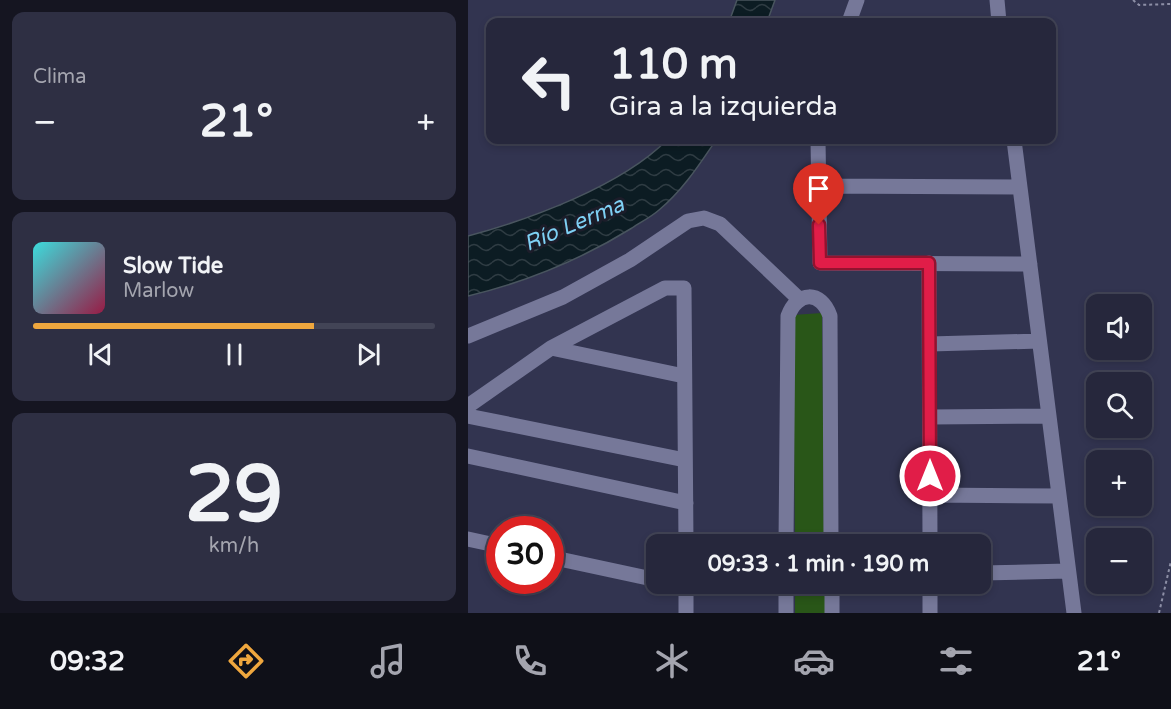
<!DOCTYPE html>
<html lang="es">
<meta charset="utf-8">
<style>
:root{--surface:#26273c;--page:#2e2f43;--text:#f1f3f6;--muted:#a4a5af;--line:#424456;--accent:#efa73e}
body{margin:0;font-family:"Varela Round",sans-serif;background:var(--page);color:var(--text);height:100vh;display:flex;flex-direction:column;font-size:22px;white-space:nowrap}
*{box-sizing:border-box;margin:0}
p{font-size:20px;color:var(--muted)}
.icon{flex:none;width:33px;height:33px;fill:none;stroke:currentColor;stroke-width:2;stroke-linecap:round;stroke-linejoin:round}
.map{position:relative;flex:1;overflow:hidden}
.drawer{display:flex;flex-direction:column;gap:12px;padding:12px;background:#151521;width:468px}
.drawer>*{flex:none}
.top-card{position:absolute;left:18px;top:18px;width:570px;height:126px;border-radius:12px;box-shadow:0 3px 9px #0003,0 0 0 2px var(--line);background:#26273c;color:var(--text);overflow:hidden}
.tools{position:absolute;left:618px;top:294px;display:grid;gap:12px}
.tools a{display:grid;place-items:center;width:66px;height:66px;border-radius:12px;background:var(--surface);box-shadow:0 3px 9px #0003,0 0 0 2px var(--line);font-size:30px}
.speed{position:absolute;left:18px;top:516px;display:flex;gap:12px;font-size:30px;font-weight:700;text-align:center}
.speed>*{display:grid;place-content:center;width:78px;height:78px;border-radius:50%;background:var(--surface);box-shadow:0 3px 9px #0003,0 0 0 2px var(--line);line-height:1}
.speed .limit{border:9px solid #d22;background:#fff;color:#111}
.pin{position:absolute;display:grid;place-items:center;width:51px;height:51px;color:#fff;margin:-62px -26px;border-radius:50% 50% 50% 0;rotate:-45deg;box-shadow:0 0 6px #0007}
.pin .icon{rotate:45deg}
.me{position:absolute;width:66px;margin:-33px;rotate:0deg;stroke-linejoin:round;filter:drop-shadow(0 0 4px #0008)}
.turn{display:flex;align-items:center;gap:21px;height:126px;padding:0 24px;font-size:27px}
.turn .icon{width:78px;height:78px;stroke-width:2.5}
.turn b{display:block;font-size:42px;line-height:51px}
.big{font-size:45px;font-weight:700;line-height:1.1}
.drawer .card{flex:1;display:flex;flex-direction:column;justify-content:center;gap:9px;min-width:0;padding:0 21px;border-radius:12px;background:var(--page)}
.drawer .dial{align-items:center;gap:0}
.dial b{font-size:78px;line-height:1}
.song{display:flex;align-items:center;gap:18px}
.cover{width:72px;height:72px;border-radius:9px;background:linear-gradient(135deg,hsl(180 70% 55%),hsl(340 70% 35%))}
.played{height:6px;border-radius:3px;background:linear-gradient(90deg,var(--accent) 70%,var(--line) 70%)}
.keys{display:flex;justify-content:space-around;direction:ltr}
.heat{display:flex;justify-content:space-between;align-items:center;font-size:33px;direction:ltr}
.trip{position:absolute;left:178px;top:534px;width:345px;height:60px;border-radius:12px;background:var(--surface);box-shadow:0 3px 9px #0003,0 0 0 2px var(--line);font-weight:700;line-height:60px;text-align:center}
.tab-bar{display:flex;height:96px;justify-content:space-around;align-items:center;background:#0f1018;color:var(--muted)}
.tab-bar .icon{width:42px;height:42px}
.tab-bar .active{color:var(--accent)}
.tab-bar b{font-size:27px;color:var(--text)}
main{display:flex;flex:1;min-height:0}
.map>svg:first-child{display:block}
</style>
<main>
<section class="drawer">
<div class="card"><p>Clima</p>
<div class="heat"><a>−</a><b class="big">21°</b><a>+</a></div>
</div>
<div class="card">
<div class="song"><i class="cover"></i><div><b>Slow Tide</b><p>Marlow</p></div></div>
<div class="played"></div>
<div class="keys"><svg class="icon" aria-label="previous" viewBox="0 0 24 24"><path d="M18 5L8 12l10 7zM5 5v14"/></svg><svg class="icon" aria-label="pause" viewBox="0 0 24 24"><path d="M8 5v14M16 5v14"/></svg><svg class="icon" aria-label="next" viewBox="0 0 24 24"><path d="M6 5l10 7-10 7zM19 5v14"/></svg></div>
</div>
<div class="card dial"><b>29</b><p>km/h</p></div>
</section>
<div class="map">
<svg width="703" height="613" viewBox="0 0 703 613">
<defs>
<pattern id="water-waves" width="16" height="10" patternUnits="userSpaceOnUse" patternTransform="scale(1.5)"><rect width="16" height="10" fill="#0c1c23"/><path d="M0 5q4-4 8 0t8 0" fill="none" stroke="#2f3c43"/></pattern>
</defs>
<rect width="100%" height="100%" fill="#323450"/>
<!-- park -->
<path fill="#295618" d="M354 313 356 544H327L325 315Z
M327 584H357V613H327Z"/>
<!-- water -->
<path fill="url(#water-waves)" stroke="#49555f" stroke-width="1.5" d="M269 0H307L299 22H261Z
M199 140H248C231 165 215 190 191 210 183 217 173 222 164 228 114 259 58 282 0 296V236C63 219 153 186 199 140Z"/>
<g fill="none" stroke-linecap="round" stroke-linejoin="round">
<!-- path -->
<path stroke="#8d8fa6" stroke-width="2" stroke-dasharray="3 3" stroke-linecap="butt" d="M665 0 671 5 703 4
M691 613 703 561"/>
<!-- minor -->
<path stroke="#767899" stroke-width="15" d="M529 0 531 22
M381 22 389 0
M350 140 352 263 562 264
M546 140 606 613
M350 186 551 187
M461 263 462 544
M0 336 95 297 162 260 220 221 236 218 252 224 331 299
M462 344 571 341
M83 348 216 376
M0 406 83 348 197 288H216L218 544
M0 416 217 460
M462 417 581 416
M0 456 218 503
M462 495 591 496
M0 539 32 546
M318 544 320 316C329 291 353 290 362 316L363 544
M82 557 189 580
M513 573 600 571
M203 584 218 587
M218 584V613
M364 584V613
M462 584V613
M318 613V584"/>
</g>
<g fill="none" stroke-linecap="round" stroke-linejoin="round">
<defs>
<path id="route" d="M351 225 352 263H461L462 476"/>
</defs>
<!-- route casing -->
<use href="#route" stroke="#92132f" stroke-width="15"/>
<!-- route -->
<use href="#route" stroke="#e11d48" stroke-width="10"/>
</g>
<g text-anchor="middle" dominant-baseline="central" stroke-width="6" stroke-linejoin="round" paint-order="stroke">
<!-- water labels -->
<g font-size="22" font-style="italic" fill="#7ed0f4" stroke="#1c1d2a">
<text transform="translate(106 224) rotate(-23)">Río Lerma</text>
</g>
</g>
</svg>
<div class="tools">
<a><svg class="icon" aria-label="sound" viewBox="0 0 24 24"><path d="M4 9h4l5-4v14l-5-4H4zM17 9q2 3 0 6"/></svg></a>
<a><svg class="icon" aria-label="search" viewBox="0 0 24 24"><circle cx="10" cy="10" r="6"/><path d="M15 15l6 6"/></svg></a>
<a>+</a>
<a>−</a>
</div>
<div class="speed"><div class="limit">30</div></div>
<div class="pin" style="left:351px;top:225px;background:#d93025"><svg class="icon" aria-label="arrive" viewBox="0 0 24 24"><path d="M6 21V4h12l-3 4 3 4H6"/></svg></div>
<svg class="me" style="left:462px;top:476px" viewBox="-20 -20 40 40"><circle r="17" fill="#e11d48" stroke="#fff" stroke-width="3"/><path d="M0-11L8 9 0 5-8 9z" fill="#fff"/></svg>
<div class="trip">09:33 · 1 min · 190 m</div>
<div class="top-card">
<div class="turn"><svg class="icon" aria-label="left" viewBox="0 0 24 24"><path d="M17 20v-9H6M10 6l-5 5 5 5"/></svg><div><b>110 m</b>Gira a la izquierda</div></div>
</div>
</div>
</main>
<nav class="tab-bar">
<b>09:32</b>
<svg class="icon active" aria-label="directions" viewBox="0 0 24 24"><path d="M12 3l9 9-9 9-9-9zM9 14v-3h6M13 9l2 2-2 2"/></svg>
<svg class="icon" aria-label="music" viewBox="0 0 24 24"><path d="M9 18V5l10-2v13"/><circle cx="6" cy="18" r="3"/><circle cx="16" cy="16" r="3"/></svg>
<svg class="icon" aria-label="phone" viewBox="0 0 24 24"><path d="M5 4h4l2 5-3 2q2 4 5 5l2-3 5 2v4C11 20 4 13 5 4z"/></svg>
<svg class="icon" aria-label="climate" viewBox="0 0 24 24"><path d="M12 3v18M4 7l16 10M4 17L20 7"/></svg>
<svg class="icon" aria-label="car" viewBox="0 0 24 24"><path d="M5 17H2v-5l4-1 3-4h7l3 4 3 1v5h-3M9 17h6M6 11h13"/><circle cx="7" cy="17" r="2"/><circle cx="17" cy="17" r="2"/></svg>
<svg class="icon" aria-label="filters" viewBox="0 0 24 24"><path d="M4 7h16M4 17h16"/><circle cx="9" cy="7" r="2"/><circle cx="15" cy="17" r="2"/></svg>
<b>21°</b>
</nav>
